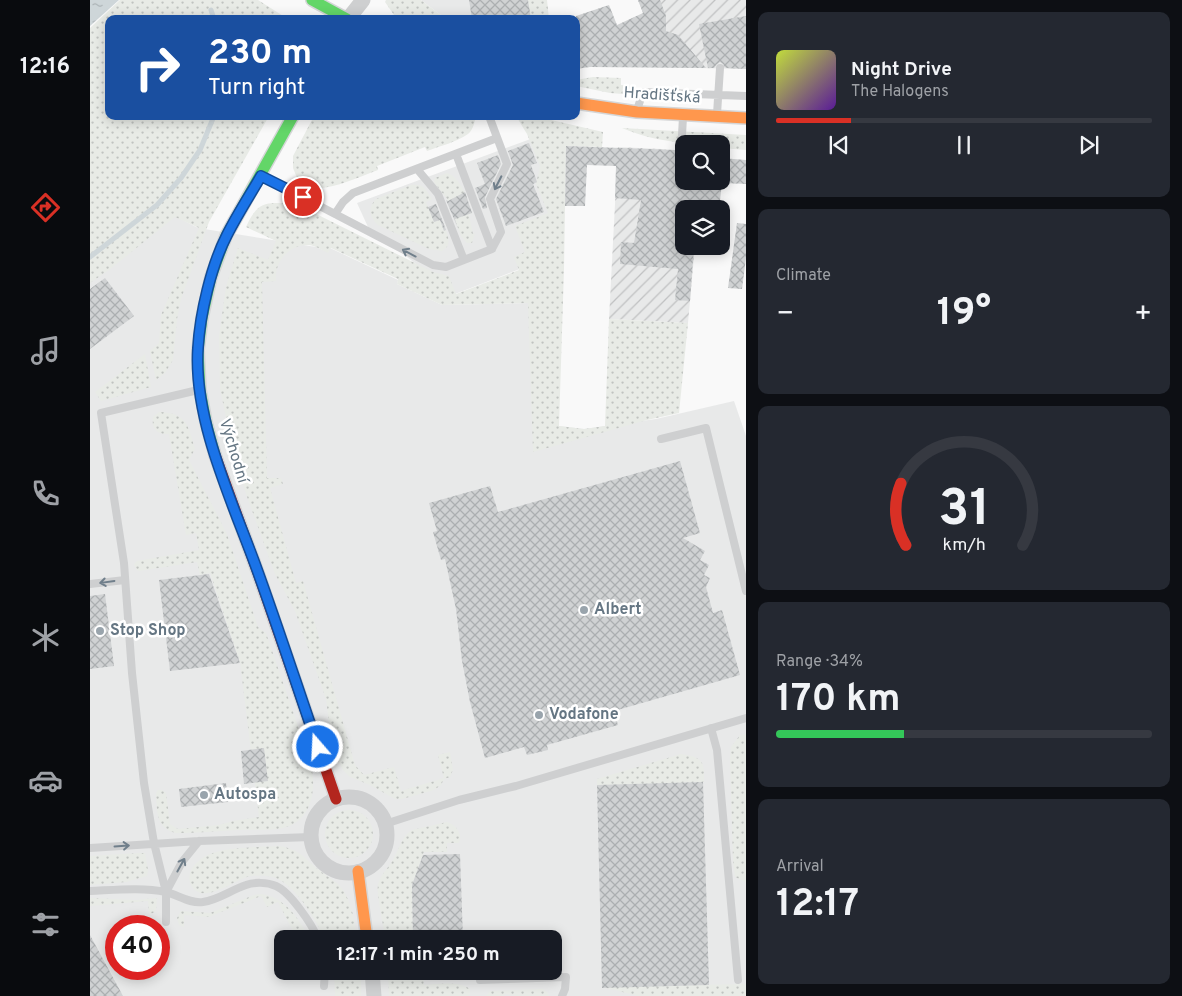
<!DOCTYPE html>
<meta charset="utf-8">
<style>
:root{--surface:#171b24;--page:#242831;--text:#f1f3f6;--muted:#9ea1a6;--line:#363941;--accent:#d93025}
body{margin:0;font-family:Overpass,sans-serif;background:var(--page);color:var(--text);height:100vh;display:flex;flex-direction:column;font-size:19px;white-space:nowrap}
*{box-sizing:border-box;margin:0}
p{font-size:16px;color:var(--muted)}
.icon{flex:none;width:28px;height:28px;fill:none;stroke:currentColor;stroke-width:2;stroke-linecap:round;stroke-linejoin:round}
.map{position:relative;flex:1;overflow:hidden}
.sheet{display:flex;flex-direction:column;gap:12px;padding:12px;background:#0d0f14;width:436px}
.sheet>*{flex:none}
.top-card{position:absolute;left:15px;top:15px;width:475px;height:105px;border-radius:10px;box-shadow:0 2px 12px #0003;background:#1a4fa0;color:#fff;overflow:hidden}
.fabs{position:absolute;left:585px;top:135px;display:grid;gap:10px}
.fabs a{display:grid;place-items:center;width:55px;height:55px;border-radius:10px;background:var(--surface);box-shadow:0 2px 12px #0003;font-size:25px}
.speed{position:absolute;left:15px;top:915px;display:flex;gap:10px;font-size:25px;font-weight:700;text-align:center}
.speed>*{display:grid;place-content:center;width:65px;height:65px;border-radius:50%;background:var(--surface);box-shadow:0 2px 12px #0003;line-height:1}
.speed .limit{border:8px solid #d22;background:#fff;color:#111}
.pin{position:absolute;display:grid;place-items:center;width:42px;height:42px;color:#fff;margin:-21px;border:2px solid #fff;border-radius:50%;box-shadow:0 1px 5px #0007}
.me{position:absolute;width:55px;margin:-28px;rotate:341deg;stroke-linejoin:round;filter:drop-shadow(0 0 4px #0008)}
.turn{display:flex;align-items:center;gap:18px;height:105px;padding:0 20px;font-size:22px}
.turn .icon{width:65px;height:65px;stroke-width:2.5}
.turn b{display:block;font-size:35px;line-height:42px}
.big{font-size:38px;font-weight:700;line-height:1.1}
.sheet .tile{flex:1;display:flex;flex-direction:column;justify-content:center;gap:8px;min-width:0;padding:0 18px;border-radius:10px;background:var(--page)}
.sheet .dial{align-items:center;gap:0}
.dial svg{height:130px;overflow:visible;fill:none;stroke:var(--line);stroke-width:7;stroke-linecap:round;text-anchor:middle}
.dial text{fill:var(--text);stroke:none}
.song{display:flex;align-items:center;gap:15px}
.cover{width:60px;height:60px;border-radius:8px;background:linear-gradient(135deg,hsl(70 70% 55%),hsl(270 70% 35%))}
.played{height:5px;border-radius:2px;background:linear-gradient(90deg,var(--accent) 20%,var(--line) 20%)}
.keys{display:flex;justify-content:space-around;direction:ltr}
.heat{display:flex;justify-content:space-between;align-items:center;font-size:28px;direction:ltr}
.charge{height:8px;border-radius:4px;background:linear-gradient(90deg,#34c759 34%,var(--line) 0)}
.trip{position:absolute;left:184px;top:930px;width:288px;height:50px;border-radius:10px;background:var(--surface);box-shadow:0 2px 12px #0003;font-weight:700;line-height:50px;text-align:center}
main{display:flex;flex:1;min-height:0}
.tab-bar{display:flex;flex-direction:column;width:90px;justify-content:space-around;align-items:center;background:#090b0e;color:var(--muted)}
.tab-bar .icon{width:35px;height:35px}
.tab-bar .selected{color:var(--accent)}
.tab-bar b{font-size:22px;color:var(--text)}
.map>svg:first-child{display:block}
</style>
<main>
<nav class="tab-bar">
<b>12:16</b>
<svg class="icon selected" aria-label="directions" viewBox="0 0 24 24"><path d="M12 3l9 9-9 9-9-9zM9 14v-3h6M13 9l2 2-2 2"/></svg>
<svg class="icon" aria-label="music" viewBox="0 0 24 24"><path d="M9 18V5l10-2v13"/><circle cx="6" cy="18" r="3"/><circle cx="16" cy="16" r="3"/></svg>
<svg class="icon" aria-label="phone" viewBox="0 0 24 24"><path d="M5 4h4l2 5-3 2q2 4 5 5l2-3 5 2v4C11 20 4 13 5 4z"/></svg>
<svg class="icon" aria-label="climate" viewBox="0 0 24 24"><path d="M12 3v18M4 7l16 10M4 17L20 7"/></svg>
<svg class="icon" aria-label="car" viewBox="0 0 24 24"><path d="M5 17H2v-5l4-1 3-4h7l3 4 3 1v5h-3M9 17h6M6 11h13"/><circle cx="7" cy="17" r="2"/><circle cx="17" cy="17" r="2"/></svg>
<svg class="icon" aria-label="filters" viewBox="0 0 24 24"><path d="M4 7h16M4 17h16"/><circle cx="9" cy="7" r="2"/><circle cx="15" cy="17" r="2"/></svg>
</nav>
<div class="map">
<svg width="656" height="996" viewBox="0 0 656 996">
<defs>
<pattern id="industrial-furrows" width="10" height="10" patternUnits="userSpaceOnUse" patternTransform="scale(1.25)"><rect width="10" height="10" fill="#e8e9e9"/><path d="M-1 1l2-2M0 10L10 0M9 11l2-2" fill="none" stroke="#c0c1c2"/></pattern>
<pattern id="grass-dots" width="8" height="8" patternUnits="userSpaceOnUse" patternTransform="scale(1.25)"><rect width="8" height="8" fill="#e8ebe6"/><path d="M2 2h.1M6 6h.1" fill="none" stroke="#c0c3c0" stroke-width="1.8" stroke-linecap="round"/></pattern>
<pattern id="water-ripples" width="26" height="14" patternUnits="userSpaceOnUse" patternTransform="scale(1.25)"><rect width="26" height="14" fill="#ced6d9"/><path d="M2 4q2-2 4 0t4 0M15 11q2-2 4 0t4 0" fill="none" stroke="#abb2b5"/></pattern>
<pattern id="building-cross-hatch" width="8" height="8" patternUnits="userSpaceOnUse" patternTransform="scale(1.25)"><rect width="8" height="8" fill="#d0d2d3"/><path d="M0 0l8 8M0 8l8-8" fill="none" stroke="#acafb1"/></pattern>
</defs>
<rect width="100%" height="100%" fill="#f9f9f9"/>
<!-- built -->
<path fill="#e8e9e9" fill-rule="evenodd" d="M331 0H438L441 19H356Z
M446 137 468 217 456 259 365 294 278 227 267 203Z
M85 216 108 228 226 247 238 252 240 248 308 280 307 284 352 305 438 303 469 426 494 429 566 419 644 401 656 436V996H0V277ZM26 926H69V969H26ZM192 939H462V971H192Z"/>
<!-- industrial -->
<path fill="url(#industrial-furrows)" d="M548 0H656V69L557 67 555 18Z
M528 147 572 149 594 153V246H605L598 323 519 319Z"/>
<!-- grass -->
<path fill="url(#grass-dots)" d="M30 0H168L198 19H19V116H179L119 222 91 299 87 319 83 360 75 373 66 380 60 351 69 343 71 315 109 228 85 217 19 270 0 283V28Z
M296 0H331L356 19H308L304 15 295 2Z
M438 0H457L459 19H441Z
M503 77 531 78V85L545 86V95L520 93 486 86V80Z
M224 116H381L385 120C384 125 382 131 378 134 367 142 350 146 337 151L335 147 287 166 288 170C262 179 231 197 204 183L207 178 203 168V156Z
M426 116H444L513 132 512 147 476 146 474 269 469 426 494 429 515 426 519 319 598 323 589 413 557 420 443 452 438 303 352 305 307 284 308 279 241 248 238 253C232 250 226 246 219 245 199 244 184 262 186 281L172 282 177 478H191L193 484 180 488 206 583 213 581 265 765 274 775 304 767 311 791 354 778 348 755 360 752 363 770 360 777 354 779 351 785 344 790 312 799H305L280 785 260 777 253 770 249 763 241 738 236 699 205 611 185 574 156 494 140 436 130 389 129 336 136 287 148 248 178 260 186 241 156 227C166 205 173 201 197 204L198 200 343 272 359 276 366 294 429 270 424 257 435 252 425 226 458 213 446 184 450 166 437 134Z
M532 128 656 135V150L631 148V144C594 144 566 142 532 128Z
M357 173C372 178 377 200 382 213L379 215 383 234 385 233 382 243H377L371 236 357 199 344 182 345 178Z
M321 185C335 184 335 189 342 199L336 202 344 222 350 220 354 231 356 230C359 239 361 246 352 251L339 249 288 225C280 218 277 208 286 199Z
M55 354 61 387 11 401 5 392Z
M69 412C97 413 98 425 105 449L99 460 137 534 168 627 176 633 220 761C227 785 224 821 193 828 179 831 162 829 147 830 127 831 106 833 86 833 66 829 67 811 66 793L68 790H72L76 793 80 824 88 829 129 825 143 821 169 817 150 662 120 573 110 575 107 562 49 571 47 570 44 564 47 561 109 550 106 533 96 535 79 434C68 435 61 429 63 417Z
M656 734V882L645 877 643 861 640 759 641 747 650 735Z
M591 754C612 757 615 761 614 782L507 786V779Z
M235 834a24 24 0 1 1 48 0a24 24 0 1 1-48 0Z
M357 822C366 825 373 833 369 843H357V852H334L322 885 323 939H295C294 926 286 894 288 884 291 873 301 866 305 856 310 847 312 836 322 830Z
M190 846C211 850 214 858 229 870 235 875 242 879 248 884 261 897 265 921 267 939H235C226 920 209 891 190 880 181 875 169 875 160 876 146 880 130 892 117 893 111 894 106 892 103 888 93 875 105 861 118 855 134 847 172 847 190 846Z
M50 853H55L58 870 57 876 36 882 0 885V856Z
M171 894C195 897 209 919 220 939H207L188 902 177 907 171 896 119 917 94 915V927L89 925 87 918 91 911 120 913 164 895Z
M0 898 46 900 67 898 66 910 63 913 59 914 58 901 0 906Z
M244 971H271V996H245Z
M298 971H324V974H327V978L333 977 334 985C347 984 369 981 380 989V995L377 996H299Z
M656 984V996H548L513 987Z
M453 989 457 992 459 996H424L415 994 414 996H396L400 991Z"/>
<!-- water -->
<path fill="url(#water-ripples)" d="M0 0H29L0 26Z"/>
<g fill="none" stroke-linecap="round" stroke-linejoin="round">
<!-- stream -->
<path stroke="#ced6d9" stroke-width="5" d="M121 10 124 19
M0 257 67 205 91 178 110 150 124 116"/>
</g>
<!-- building -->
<path fill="url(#building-cross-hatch)" d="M379 0H438L441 19H382Z
M548 0H570L576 16V31L588 35 616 68 500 67 486 69V16L519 5 527 25 553 13Z
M656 16V69L636 68 633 64 630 62 626 65 624 68H618L609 24Z
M439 143 447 163 441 165 447 182 443 184 454 212 416 226 406 199 423 165 418 151Z
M476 146 586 150 588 157 594 158V181H631V158L656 160V184L632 183 629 209H594V246H604L600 301 585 300 588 269 530 264 531 242 544 243 551 200 525 198 526 166 497 165 495 206H475Z
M408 155 411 164 395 197 397 208 393 209 385 188 395 184 387 163Z
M375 192 382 213 365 219 367 226 356 200 358 201Z
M346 204 356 230 354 231 350 220 344 222 338 207Z
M647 223 656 224V258L652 289 638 288Z
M15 278 44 316 0 349V289Z
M590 461 610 533 593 538 615 551 610 560 619 565 614 575 620 578 616 587 623 613 632 610 650 675 524 711 528 725 457 745 458 750 437 755 434 747 395 758 380 702 372 661 366 609 355 559 351 560 343 532 347 531 339 503 400 486 408 512Z
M119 574 150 663 80 671 69 580Z
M15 594 24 666 0 669V596Z
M174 748 178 781 154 784 151 751Z
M613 782 619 985 512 988 507 785Z
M136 783 138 802 91 807 89 789Z
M370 854 373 939H323L322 885 333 855Z
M0 935 33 996H0Z"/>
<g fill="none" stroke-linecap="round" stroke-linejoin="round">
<defs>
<path id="fast" d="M222 0 257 19
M125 455 116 422 110 390 108 350 112 318 121 277 136 236 203 116"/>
<path id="slow" d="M486 103 547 112 656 118
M268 871 277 939"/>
<path id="jam" d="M125 455 168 573 246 799"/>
</defs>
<!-- fast casing -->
<use href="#fast" stroke="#d5d6d7" stroke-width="14"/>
<!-- slow casing -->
<use href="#slow" stroke="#d5d6d7" stroke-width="14"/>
<!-- jam casing -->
<use href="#jam" stroke="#d5d6d7" stroke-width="14"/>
<!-- lane -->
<path stroke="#cecfd0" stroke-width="8" d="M547 110 553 92 656 96
M627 114 630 68
M591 153 593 117
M366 154 402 249
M327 169 348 194 374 260
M172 176 343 265 356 267 402 249 411 232 400 199 417 164 399 116
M245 214 253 202 263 193 407 138
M571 439 616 428 656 591
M0 584 35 580
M621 728 627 750 648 980
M295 824 369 800 426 786 656 718
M0 848 109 841 221 837
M0 891C24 890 53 887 76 892 88 895 100 904 113 902 128 900 141 890 156 885 164 882 177 882 186 886 200 892 222 924 228 939
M76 892 92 862 109 841
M76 922V892L64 843 54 783 42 673 34 563 11 413 108 390
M390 980 476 977 475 989 472 996
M234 986 235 971"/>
<!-- street -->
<path stroke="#cecfd0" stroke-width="15" d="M258 19 273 0
M221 835a38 38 0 1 1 76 0a38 38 0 1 1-76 0Z
M282 971 284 996"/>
<!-- fast -->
<use href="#fast" stroke="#63d668" stroke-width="11"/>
<!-- slow -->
<use href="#slow" stroke="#ff974d" stroke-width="11"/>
<!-- jam -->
<use href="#jam" stroke="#b3261e" stroke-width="11"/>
</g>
<!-- one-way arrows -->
<defs><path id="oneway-shaft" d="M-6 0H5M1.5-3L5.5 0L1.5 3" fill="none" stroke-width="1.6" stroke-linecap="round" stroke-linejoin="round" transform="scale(1.25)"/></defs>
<g stroke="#707f8b">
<use href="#oneway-shaft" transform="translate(408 183) rotate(117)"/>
<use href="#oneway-shaft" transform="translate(319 253) rotate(-152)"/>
<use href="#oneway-shaft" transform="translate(17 582) rotate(172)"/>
<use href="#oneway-shaft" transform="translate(32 846) rotate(-4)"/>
<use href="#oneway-shaft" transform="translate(91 865) rotate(-61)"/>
</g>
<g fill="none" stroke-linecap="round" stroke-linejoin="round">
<defs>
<path id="route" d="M213 197 171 176C160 195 147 215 137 235 121 266 110 314 108 348 103 418 141 499 165 564 187 624 207 686 228 747"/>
</defs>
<!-- route casing -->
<use href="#route" stroke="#114b97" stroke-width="12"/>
<!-- route -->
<use href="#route" stroke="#1a73e8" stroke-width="9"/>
</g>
<!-- markers -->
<g fill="#99a4ac" stroke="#fff" stroke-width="2">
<circle cx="494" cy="610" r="5"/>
<circle cx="10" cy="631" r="5"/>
<circle cx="449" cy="715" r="5"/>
<circle cx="114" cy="795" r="5"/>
</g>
<g text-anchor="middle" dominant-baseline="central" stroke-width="5" stroke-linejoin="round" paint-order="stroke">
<!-- street labels -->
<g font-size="16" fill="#657683" stroke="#fff">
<text transform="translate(572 96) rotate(4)">Hradišťská</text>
<text transform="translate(143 451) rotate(73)">Východní</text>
</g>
<!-- poi labels -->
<g font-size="16" font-weight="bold" fill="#657683" stroke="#fff" text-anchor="start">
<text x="504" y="610">Albert</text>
<text x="20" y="631">Stop Shop</text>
<text x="459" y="715">Vodafone</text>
<text x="124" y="795">Autospa</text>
</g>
</g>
</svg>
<div class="fabs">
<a><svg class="icon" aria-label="search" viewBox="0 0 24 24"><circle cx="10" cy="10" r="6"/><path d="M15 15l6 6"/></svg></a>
<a><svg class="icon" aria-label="layers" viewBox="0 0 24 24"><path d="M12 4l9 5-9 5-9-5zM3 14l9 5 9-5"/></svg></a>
</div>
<div class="speed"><div class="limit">40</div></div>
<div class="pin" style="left:213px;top:197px;background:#d93025"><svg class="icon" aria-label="arrive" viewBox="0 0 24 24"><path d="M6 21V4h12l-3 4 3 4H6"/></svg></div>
<svg class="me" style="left:228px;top:747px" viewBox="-20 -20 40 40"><circle r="17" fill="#1a73e8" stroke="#fff" stroke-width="3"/><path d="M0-11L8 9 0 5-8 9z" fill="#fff"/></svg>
<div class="trip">12:17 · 1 min · 250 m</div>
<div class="top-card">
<div class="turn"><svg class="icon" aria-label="right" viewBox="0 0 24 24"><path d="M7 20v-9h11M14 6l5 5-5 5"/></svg><div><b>230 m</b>Turn right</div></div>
</div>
</div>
<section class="sheet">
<div class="tile">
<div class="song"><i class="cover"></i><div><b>Night Drive</b><p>The Halogens</p></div></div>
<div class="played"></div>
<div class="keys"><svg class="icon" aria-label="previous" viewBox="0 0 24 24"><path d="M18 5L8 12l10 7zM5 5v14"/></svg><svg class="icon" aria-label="pause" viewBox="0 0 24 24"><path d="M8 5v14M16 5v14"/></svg><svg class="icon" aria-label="next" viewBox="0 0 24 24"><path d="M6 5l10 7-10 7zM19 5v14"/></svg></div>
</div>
<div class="tile"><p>Climate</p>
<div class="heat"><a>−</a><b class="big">19°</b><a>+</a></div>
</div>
<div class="tile dial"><svg viewBox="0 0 100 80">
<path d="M14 69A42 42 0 1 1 86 69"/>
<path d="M14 69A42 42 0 0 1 11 31" stroke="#d93025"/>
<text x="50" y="56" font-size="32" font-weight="700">31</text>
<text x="50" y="72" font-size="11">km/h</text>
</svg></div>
<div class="tile"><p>Range · 34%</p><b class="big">170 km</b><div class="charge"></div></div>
<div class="tile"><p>Arrival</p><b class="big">12:17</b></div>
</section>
</main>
